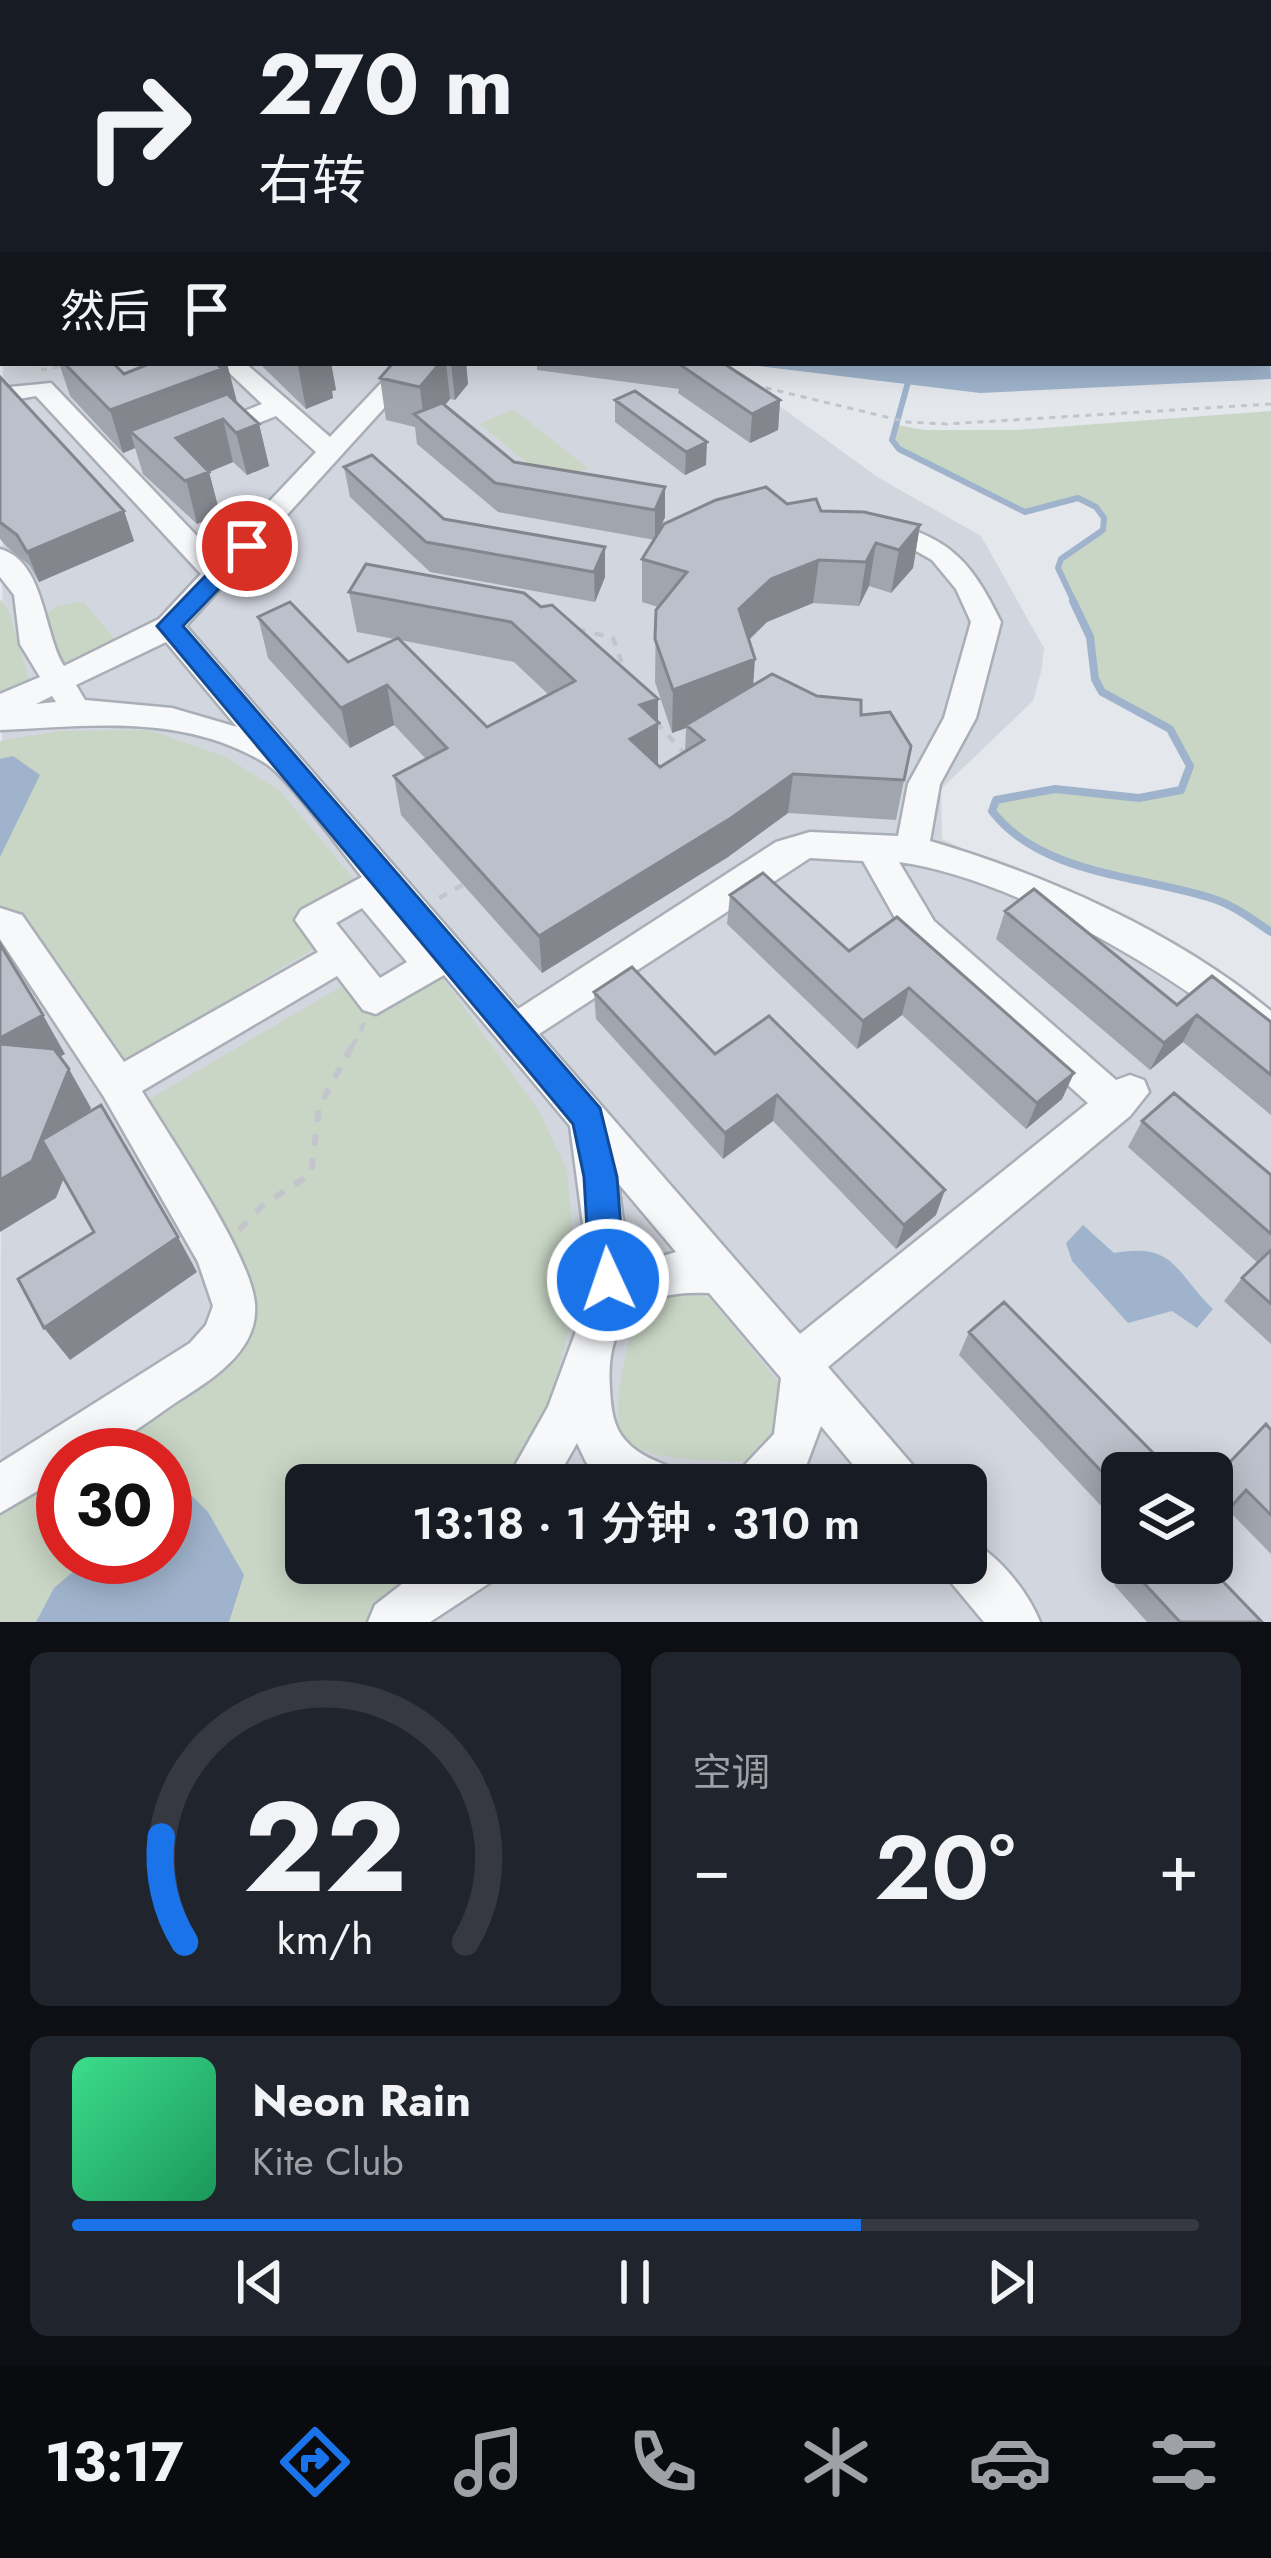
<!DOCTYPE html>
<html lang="zh">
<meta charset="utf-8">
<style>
:root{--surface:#171b24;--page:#20242c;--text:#f1f3f6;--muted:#9ea1a6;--line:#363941;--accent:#1a73e8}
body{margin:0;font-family:Jost,"Noto Sans SC",sans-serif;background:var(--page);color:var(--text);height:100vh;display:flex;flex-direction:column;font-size:45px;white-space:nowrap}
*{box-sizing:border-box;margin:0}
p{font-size:39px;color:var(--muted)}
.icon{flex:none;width:66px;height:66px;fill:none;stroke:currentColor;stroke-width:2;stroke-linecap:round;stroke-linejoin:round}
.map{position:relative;height:1622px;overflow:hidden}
.details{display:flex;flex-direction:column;gap:30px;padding:30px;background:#0d0f14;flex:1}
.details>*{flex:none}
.banner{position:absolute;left:0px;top:0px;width:1272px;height:366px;box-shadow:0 6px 30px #0003;background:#171b24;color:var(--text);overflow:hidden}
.fabs{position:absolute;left:1101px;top:1452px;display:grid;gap:24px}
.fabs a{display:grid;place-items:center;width:132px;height:132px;border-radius:18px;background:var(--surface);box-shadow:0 6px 30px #0003;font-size:60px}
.speed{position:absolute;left:36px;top:1428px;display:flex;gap:24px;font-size:60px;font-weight:700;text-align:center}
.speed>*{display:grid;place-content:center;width:156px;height:156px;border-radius:50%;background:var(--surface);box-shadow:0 6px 30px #0003;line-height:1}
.speed .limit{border:18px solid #d22;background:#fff;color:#111}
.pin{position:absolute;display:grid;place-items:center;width:102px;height:102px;color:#fff;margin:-51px;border:6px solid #fff;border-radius:50%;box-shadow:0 3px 12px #0007}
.me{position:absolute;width:132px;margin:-66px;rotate:357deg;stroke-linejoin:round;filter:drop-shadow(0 0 9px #0008)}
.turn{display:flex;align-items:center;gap:42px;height:252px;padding:0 60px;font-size:54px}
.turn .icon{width:156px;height:156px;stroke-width:2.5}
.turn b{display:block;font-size:84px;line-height:102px}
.then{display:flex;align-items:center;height:114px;padding:0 60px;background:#0003;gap:24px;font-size:45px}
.big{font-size:90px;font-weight:600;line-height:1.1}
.details .widget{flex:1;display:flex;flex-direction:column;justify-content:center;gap:18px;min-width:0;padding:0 42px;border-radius:18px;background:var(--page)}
.details .dial{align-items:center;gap:0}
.dial svg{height:312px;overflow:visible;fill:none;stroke:var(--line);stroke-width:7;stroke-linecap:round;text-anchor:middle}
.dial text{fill:var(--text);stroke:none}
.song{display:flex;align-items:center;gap:36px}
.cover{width:144px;height:144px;border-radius:18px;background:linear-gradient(135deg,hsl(150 70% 55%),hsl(150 70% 35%))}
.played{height:12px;border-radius:6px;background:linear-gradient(90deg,var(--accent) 70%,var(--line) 70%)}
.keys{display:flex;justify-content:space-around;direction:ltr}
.heat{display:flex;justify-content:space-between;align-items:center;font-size:66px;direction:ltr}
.details .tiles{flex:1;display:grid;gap:30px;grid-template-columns:1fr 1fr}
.widget:last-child{grid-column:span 2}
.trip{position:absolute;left:285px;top:1464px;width:702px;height:120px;border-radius:18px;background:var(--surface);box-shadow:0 6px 30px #0003;font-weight:600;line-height:120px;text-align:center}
.tabs{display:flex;height:192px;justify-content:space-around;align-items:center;background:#090b0e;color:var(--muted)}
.tabs .icon{width:84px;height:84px}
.tabs .on{color:var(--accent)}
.tabs b{font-size:54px;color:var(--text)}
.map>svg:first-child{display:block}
</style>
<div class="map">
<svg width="1271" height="1622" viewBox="0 0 1271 1622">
<rect width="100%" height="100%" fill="#e4e7ec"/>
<!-- built -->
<path fill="#d2d6de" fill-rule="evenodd" d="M3 347V363H720L879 478 981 536 1044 648 1041 672 1033 701 941 789 942 839 1200 960 1271 1013V1622H0ZM63 1455H165V1557H63ZM1122 1473H1212V1563H1122ZM306 1485H966V1563H306Z"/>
<!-- green -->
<path fill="#c9d6c5" d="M513 409 588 468 553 484 480 424Z
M1271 411V932C1253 921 1234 905 1214 899 1160 880 1016 865 992 811L996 800C1019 793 1041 789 1064 789 1101 790 1147 808 1181 790L1190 766 1170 729 1102 692 1095 679 1090 637 1058 568 1061 559 1103 530 1104 518C1079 475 1050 519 1016 510L913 457 892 440 897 425 924 430H1017Z
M0 599 9 612 30 682 0 696Z
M83 601 119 644 66 667 44 639 43 617 57 606Z
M149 730 226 757 280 791 358 884 296 918 315 948 126 1061 0 909V741L60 731Z
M439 973 539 1111 567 1170 578 1295 545 1420 498 1485H306V1563H438L367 1622H0V1511L63 1467V1557H165V1455H81L241 1345 246 1291 148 1100 349 982Z
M673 1291 710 1298 784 1389 782 1430 749 1462C608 1457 600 1454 636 1314Z"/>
<!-- water -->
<path fill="#9fb4cc" d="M1269 335 1271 379 980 393 733 363H1269Z
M13 756 40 775 0 857V759Z
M1083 1225 1114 1253C1175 1242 1174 1271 1213 1309L1197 1328 1172 1311 1128 1323 1072 1261 1066 1243Z
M185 1489 208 1512 244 1575 229 1622H36L54 1588 90 1557H165V1493Z"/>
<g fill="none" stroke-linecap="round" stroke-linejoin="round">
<!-- stream-far1 -->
<path stroke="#9fb4cc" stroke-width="6" d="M910 375 892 440 899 449 1025 512 1078 498 1096 507 1104 518 1103 530 1061 559 1058 568 1075 604"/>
<!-- stream -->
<path stroke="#9fb4cc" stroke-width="8" d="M1073 601 1090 637 1095 679 1102 692 1170 729 1190 766 1181 790 1139 798 1055 789 996 800 992 811C1042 876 1142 875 1214 899 1235 906 1253 920 1271 932"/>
<defs>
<path id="minor" d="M1174 0H1197L1200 3H1177Z
M1269 28H1271V39H1269Z
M1269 140H1271V152H1269Z
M1269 171H1271V184H1269Z
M0 187H3V199H0Z
M219 363H245L330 437 400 363H425L186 626 518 1009 776 842 810 832 898 836 908 784 944 718 971 622 956 589 932 560 902 543 866 535 862 529 876 520C947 535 970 558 1001 622L976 718 940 784 930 841C1049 876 1175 932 1271 1011V1049L1258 1044C1169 971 1014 878 899 862L934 921 1116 1080 1130 1075 1144 1080 1149 1092 1130 1116 828 1367 916 1469 923 1485H870L821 1426 806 1466 792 1485H734L741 1469 774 1434 781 1378 709 1293C639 1289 605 1319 610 1389 611 1408 613 1427 626 1441 639 1456 657 1461 674 1469L681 1485H606L586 1462 577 1443 553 1485H504L548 1407 586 1304 587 1255 570 1126 444 975 376 1014 363 1010 337 976 142 1091C170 1138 251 1254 255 1304 259 1351 211 1380 178 1401 139 1427 110 1455 63 1455V1476L0 1513V1463L190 1343 206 1325 213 1306 198 1262 104 1097 0 939V908L22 915 124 1062 318 952 295 920 301 910 362 877C343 853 286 775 265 763 183 713 89 726 0 730V694L40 677 20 644 14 595 0 577V549C45 561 43 633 64 666L159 619 201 574 36 396 0 402V388L51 383 217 557 316 452 276 416 218 439H200L196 434 200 429 262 404ZM166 642 237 727 172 708 85 700 76 685ZM52 696 56 702 36 704ZM810 858 863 861 908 941 1088 1103 800 1334 539 1034ZM362 908 407 962 380 978 336 923ZM618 1183 676 1252 629 1266Z
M966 1539C997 1552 1028 1592 1040 1622H984L949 1580 942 1563H966Z
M429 1563H501L494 1580 430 1622H368L375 1605Z"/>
</defs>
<!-- minor casing -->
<use href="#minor" stroke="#a9aeb7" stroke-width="5"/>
<!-- path-far2 -->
<path stroke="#c2c5cb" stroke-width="3" stroke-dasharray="6 6" stroke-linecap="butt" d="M41 370 65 366
M754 385 907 422 947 424 1271 404"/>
<!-- path-far1 -->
<path stroke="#c2c5cb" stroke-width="4.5" stroke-dasharray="9 9" stroke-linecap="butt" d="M577 629 613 638 625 672
M656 722 684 753
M439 898 466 883
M352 1047 366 1020"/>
<!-- path -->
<path stroke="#c2c5cb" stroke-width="6" stroke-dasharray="12 12" stroke-linecap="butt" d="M239 1230 263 1205 311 1174 319 1107 353 1044"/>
<!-- minor -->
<use href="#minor" fill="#f7f8fa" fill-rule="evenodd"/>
</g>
<!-- wall -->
<path fill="#a1a5ae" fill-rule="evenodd" d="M59 363H113L124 374 237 402 259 424 269 466 247 475 233 462 209 472 220 514 197 524 143 474 135 448 123 453 70 396Z
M262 363H331L336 390 332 391 333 398 306 409 263 367Z
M393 363H466L468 384 455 400 450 399 445 405 514 462 665 487V517L655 539 787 504 821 511 920 525 913 568 891 593 869 586 859 606 813 603 767 622 749 640 753 685 817 696 861 715 911 746 896 820 788 813 728 857 542 973 401 815 394 776 426 759 394 725 350 748 268 658 258 617 348 662 395 639 357 632 349 592 524 593 657 721 658 763 656 764 660 767 685 752 686 728 672 733 655 682 656 610 658 607 642 602V559L655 540 498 512 417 444 415 427 386 420 380 378ZM400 640 514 662 549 695 487 727Z
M537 363H723L780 400 778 430 750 443 678 393 679 389 537 370Z
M0 377 124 511 134 541 39 582 29 565 7 547 0 539Z
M615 400 706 465 685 475 615 422Z
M344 467 444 519 605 547V577L595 602 430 572 350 497Z
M730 895 849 951 1074 1073 1062 1099 1026 1129 902 1015 857 1049 727 924Z
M1005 911 1177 1005 1271 1022V1115L1183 1042 1150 1070 996 939Z
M594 992 715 1054 769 1016 936 1215 896 1249 773 1121 723 1159 596 1019Z
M1142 1121 1271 1175V1344L1224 1301 1242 1278 1258 1263 1128 1147Z
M969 1332 1122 1473V1528L959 1355Z
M1271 1430V1554L1228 1510Z
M1134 1563 1262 1622H1147L1114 1585Z"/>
<!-- shaded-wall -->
<path fill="#83868d" d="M3 142V174L0 165V143Z
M1271 247V280L1269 281V248Z
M219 363H227L237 402 130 431 135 448 123 453 110 410Z
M307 363H331L336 390 332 391 333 398 306 409 298 366Z
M440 363H446L450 399 428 426 424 423 420 387Z
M451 363H466L468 384 455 400Z
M780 400 778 430 750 443 752 414Z
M223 419 233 462 209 472 220 514 197 524 176 438Z
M259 424 269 466 247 475 236 433Z
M707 442 706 465 685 475 686 452Z
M665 487V517L655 540V510Z
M124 511 134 541 39 582 27 552Z
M920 525 913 568 891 593 899 550Z
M876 543 869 586 859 606 866 562Z
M605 547V577L595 602 594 572Z
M819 560 813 603 767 622 736 652 739 609 771 579Z
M755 659 752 702 686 725V728L672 733 673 690Z
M387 685 394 725 350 748 341 708Z
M658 699V763L630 779V739L640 705Z
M793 774 788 813 728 857 542 973 539 936Z
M909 988 902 1015 857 1049 863 1021Z
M43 1015 65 1054 17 1081 0 1053V1038Z
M1197 1015 1183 1042 1150 1070 1164 1043Z
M69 1069 91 1108 56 1198 0 1232V1242V1180Z
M1074 1073 1062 1099 1026 1129 1037 1103Z
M777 1095 773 1121 723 1159 725 1133Z
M945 1190 936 1215 896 1249 904 1225Z
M178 1237 197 1272 70 1360 44 1328Z"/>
<!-- building -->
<path fill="#bbc0ca" stroke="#83868d" stroke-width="3" d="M3 109V142L0 143V110Z
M1271 222V247L1269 248V223Z
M64 363H113L124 374 151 363H219L217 364 222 369 110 410Z
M393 363H440L420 387 380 378Z
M723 363 780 400 752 414 679 364Z
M0 377 124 511 27 552 17 535 0 522Z
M635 391 707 442 686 452 615 400Z
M227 394 259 424 236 433 223 419 176 438 209 472 185 481 130 431Z
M442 403 514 462 665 487 655 510 495 483 414 414Z
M372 455 444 519 605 547 594 572 426 542 344 467Z
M766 487 787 504 816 499 821 511 864 512 920 525 899 550 876 543 866 562 819 560 771 579 739 609 755 659 673 690 655 639 656 610 687 572 642 559 664 524 716 500Z
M366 564 524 593 541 607 552 605 658 699 640 705 659 723 630 739 660 767 704 740 686 725 772 674 817 696 861 700V715L890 712 911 746 904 780 793 774 731 818 539 936 394 776 447 748 387 685 341 708 258 617 290 602 348 662 398 638 487 727 575 681 511 622 349 592Z
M763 873 849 951 897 917 1074 1073 1037 1103 909 988 863 1021 730 895Z
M1034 889 1177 1005 1212 976 1271 1022V1075L1197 1015 1164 1043 1005 911Z
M0 944 43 1015 0 1038Z
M632 967 715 1054 769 1016 945 1190 904 1225 777 1095 725 1133 594 992Z
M0 1044 54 1049 69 1069 32 1161 0 1180Z
M1174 1093 1271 1175V1234L1142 1121Z
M101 1105 178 1237 44 1328 18 1279 94 1232 42 1140Z
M1271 1250V1304L1242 1278Z
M1004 1302 1173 1473H1122V1493L969 1332Z
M1266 1424 1271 1430V1515L1246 1490 1212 1528V1481Z
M1135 1563H1205L1262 1622H1180L1130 1568Z"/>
<!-- route -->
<path fill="#1a73e8" stroke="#114b97" stroke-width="3" d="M247 539 259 546 255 551 183 626 600 1108 617 1177 625 1280 620 1292 608 1297 595 1292 590 1280 584 1177 573 1124 157 626 239 541Z"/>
</svg>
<div class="fabs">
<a><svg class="icon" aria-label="layers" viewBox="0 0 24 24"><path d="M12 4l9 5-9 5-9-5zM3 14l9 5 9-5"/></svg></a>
</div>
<div class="speed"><div class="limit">30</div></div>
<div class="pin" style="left:247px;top:546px;background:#d93025"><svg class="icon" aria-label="arrive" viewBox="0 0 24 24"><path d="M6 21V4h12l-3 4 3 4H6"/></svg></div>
<svg class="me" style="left:608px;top:1280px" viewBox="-20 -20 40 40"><circle r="17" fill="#1a73e8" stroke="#fff" stroke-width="3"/><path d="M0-11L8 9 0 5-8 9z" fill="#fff"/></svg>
<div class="trip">13:18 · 1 分钟 · 310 m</div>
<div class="banner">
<div class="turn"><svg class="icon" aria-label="right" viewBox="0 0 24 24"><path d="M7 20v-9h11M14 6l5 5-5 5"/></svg><div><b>270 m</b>右转</div></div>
<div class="then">然后<svg class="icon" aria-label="arrive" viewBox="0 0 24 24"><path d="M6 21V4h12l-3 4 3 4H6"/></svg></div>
</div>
</div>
<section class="details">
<div class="tiles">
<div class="widget dial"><svg viewBox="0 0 100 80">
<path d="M14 69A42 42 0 1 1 86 69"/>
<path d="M14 69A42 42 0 0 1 8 42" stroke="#1a73e8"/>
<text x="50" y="56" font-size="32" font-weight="700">22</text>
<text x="50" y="72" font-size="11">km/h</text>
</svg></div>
<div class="widget"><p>空调</p>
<div class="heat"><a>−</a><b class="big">20°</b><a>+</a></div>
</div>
<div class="widget">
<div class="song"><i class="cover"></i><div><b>Neon Rain</b><p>Kite Club</p></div></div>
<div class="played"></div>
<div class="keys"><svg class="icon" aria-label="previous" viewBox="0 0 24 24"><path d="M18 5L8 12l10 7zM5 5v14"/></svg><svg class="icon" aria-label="pause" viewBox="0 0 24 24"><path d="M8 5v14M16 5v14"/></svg><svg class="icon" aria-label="next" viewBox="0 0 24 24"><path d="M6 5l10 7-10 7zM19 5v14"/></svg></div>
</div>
</div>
</section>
<nav class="tabs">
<b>13:17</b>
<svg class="icon on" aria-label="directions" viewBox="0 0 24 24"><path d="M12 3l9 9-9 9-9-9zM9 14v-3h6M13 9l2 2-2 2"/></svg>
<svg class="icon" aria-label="music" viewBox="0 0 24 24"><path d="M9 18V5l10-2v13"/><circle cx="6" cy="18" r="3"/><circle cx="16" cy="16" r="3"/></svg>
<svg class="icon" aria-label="phone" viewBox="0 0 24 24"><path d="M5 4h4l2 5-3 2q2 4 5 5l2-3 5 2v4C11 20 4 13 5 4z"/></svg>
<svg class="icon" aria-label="climate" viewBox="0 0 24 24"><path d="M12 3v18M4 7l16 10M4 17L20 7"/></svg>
<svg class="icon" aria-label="car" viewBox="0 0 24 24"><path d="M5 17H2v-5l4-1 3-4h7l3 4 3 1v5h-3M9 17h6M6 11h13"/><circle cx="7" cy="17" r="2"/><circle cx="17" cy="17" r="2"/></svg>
<svg class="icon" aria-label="filters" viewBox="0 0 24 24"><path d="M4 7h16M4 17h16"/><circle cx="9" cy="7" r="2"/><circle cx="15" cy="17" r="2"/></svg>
</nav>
